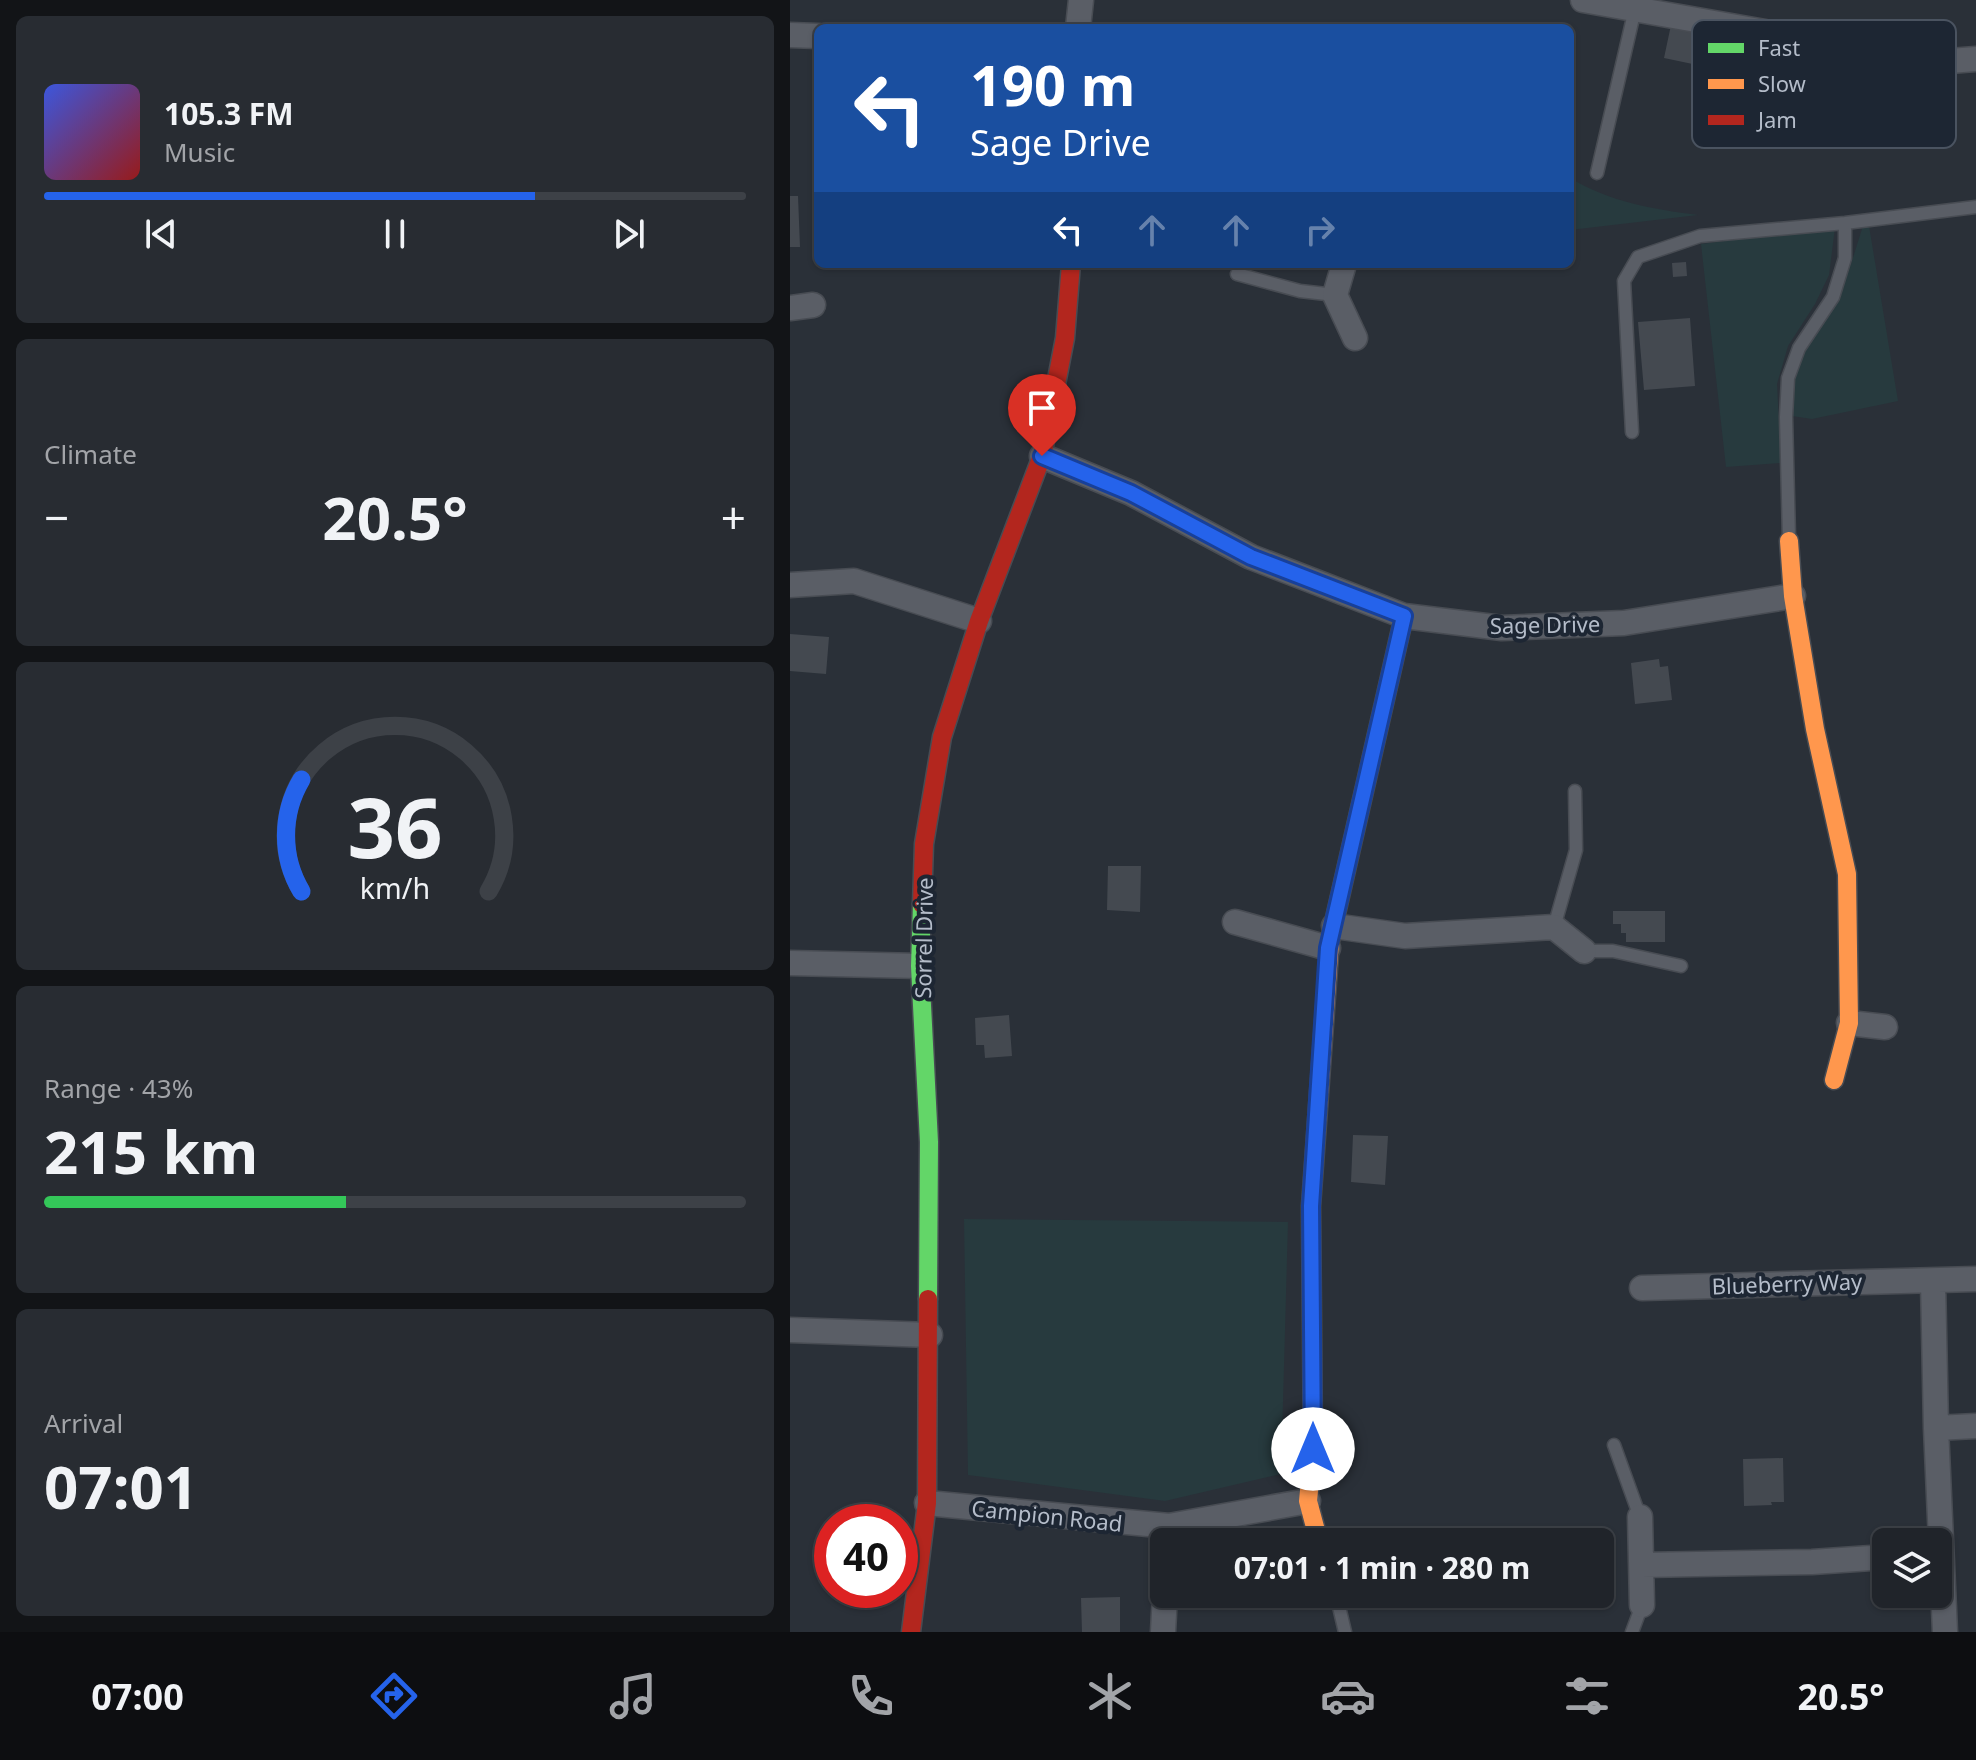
<!DOCTYPE html>
<meta charset="utf-8">
<style>
:root{--surface:#20242a;--page:#282c32;--text:#f1f3f6;--muted:#a2a4a8;--line:#3d4147;--accent:#2563eb}
body{margin:0;font-family:"Noto Sans",sans-serif;background:var(--page);color:var(--text);height:100vh;display:flex;flex-direction:column;font-size:30px;white-space:nowrap}
*{box-sizing:border-box;margin:0}
p{font-size:26px;color:var(--muted)}
.icon{flex:none;width:44px;height:44px;fill:none;stroke:currentColor;stroke-width:2;stroke-linecap:round;stroke-linejoin:round}
.map{position:relative;flex:1;overflow:hidden}
.side{display:flex;flex-direction:column;gap:16px;padding:16px;background:#121417;width:790px}
.side>*{flex:none}
.hud{position:absolute;left:24px;top:24px;width:760px;height:244px;border-radius:12px;box-shadow:0 2px 6px #0004,0 0 0 2px var(--line);background:#1a4fa0;color:#fff;overflow:hidden}
.controls{position:absolute;left:1082px;top:1528px;display:grid;gap:16px}
.controls a{display:grid;place-items:center;width:80px;height:80px;border-radius:12px;background:var(--surface);box-shadow:0 2px 6px #0004,0 0 0 2px var(--line);font-size:40px}
.speed{position:absolute;left:24px;top:1504px;display:flex;gap:16px;font-size:40px;font-weight:700;text-align:center}
.speed>*{display:grid;place-content:center;width:104px;height:104px;border-radius:50%;background:var(--surface);box-shadow:0 2px 6px #0004,0 0 0 2px var(--line);line-height:1}
.speed .limit{border:12px solid #d22;background:#fff;color:#111}
.pin{position:absolute;display:grid;place-items:center;width:68px;height:68px;color:#fff;margin:-82px -34px;border-radius:50% 50% 50% 0;rotate:-45deg;box-shadow:0 0 8px #0007}
.pin .icon{rotate:45deg}
.me{position:absolute;width:88px;margin:-44px;rotate:0deg;stroke-linejoin:round;filter:drop-shadow(0 0 6px #0008)}
.turn{display:flex;align-items:center;gap:28px;height:168px;padding:0 24px;font-size:36px}
.turn .icon{width:104px;height:104px;stroke-width:2.5}
.turn b{display:block;font-size:56px;line-height:68px}
.lanes{display:flex;align-items:center;height:76px;padding:0 24px;background:#0003;justify-content:center;gap:40px;direction:ltr}
.lanes .off{opacity:.35}
.big{font-size:60px;font-weight:700;line-height:1.1}
.side .tile{flex:1;display:flex;flex-direction:column;justify-content:center;gap:12px;min-width:0;padding:0 28px;border-radius:12px;background:var(--page)}
.side .dial{align-items:center;gap:0}
.dial svg{height:208px;overflow:visible;fill:none;stroke:var(--line);stroke-width:7;stroke-linecap:round;text-anchor:middle}
.dial text{fill:var(--text);stroke:none}
.song{display:flex;align-items:center;gap:24px}
.cover{width:96px;height:96px;border-radius:12px;background:linear-gradient(135deg,hsl(230 70% 55%),hsl(0 70% 35%))}
.played{height:8px;border-radius:4px;background:linear-gradient(90deg,var(--accent) 70%,var(--line) 70%)}
.keys{display:flex;justify-content:space-around;direction:ltr}
.heat{display:flex;justify-content:space-between;align-items:center;font-size:44px;direction:ltr}
.charge{height:12px;border-radius:6px;background:linear-gradient(90deg,#34c759 43%,var(--line) 0)}
.trip{position:absolute;left:360px;top:1528px;width:464px;height:80px;border-radius:12px;background:var(--surface);box-shadow:0 2px 6px #0004,0 0 0 2px var(--line);font-weight:700;line-height:80px;text-align:center}
.tab-bar{display:flex;height:128px;justify-content:space-around;align-items:center;background:#0d0e11;color:var(--muted)}
.tab-bar .icon{width:56px;height:56px}
.tab-bar .active{color:var(--accent)}
.tab-bar b{font-size:36px;color:var(--text)}
main{display:flex;flex:1;min-height:0}
.map>svg:first-child{display:block}
</style>
<main>
<section class="side">
<div class="tile">
<div class="song"><i class="cover"></i><div><b>105.3 FM</b><p>Music</p></div></div>
<div class="played"></div>
<div class="keys"><svg class="icon" aria-label="previous" viewBox="0 0 24 24"><path d="M18 5L8 12l10 7zM5 5v14"/></svg><svg class="icon" aria-label="pause" viewBox="0 0 24 24"><path d="M8 5v14M16 5v14"/></svg><svg class="icon" aria-label="next" viewBox="0 0 24 24"><path d="M6 5l10 7-10 7zM19 5v14"/></svg></div>
</div>
<div class="tile"><p>Climate</p>
<div class="heat"><a>−</a><b class="big">20.5°</b><a>+</a></div>
</div>
<div class="tile dial"><svg viewBox="0 0 100 80">
<path d="M14 69A42 42 0 1 1 86 69"/>
<path d="M14 69A42 42 0 0 1 14 26" stroke="#2563eb"/>
<text x="50" y="56" font-size="32" font-weight="700">36</text>
<text x="50" y="72" font-size="11">km/h</text>
</svg></div>
<div class="tile"><p>Range · 43%</p><b class="big">215 km</b><div class="charge"></div></div>
<div class="tile"><p>Arrival</p><b class="big">07:01</b></div>
</section>
<div class="map">
<svg width="1186" height="1632" viewBox="0 0 1186 1632">
<rect width="100%" height="100%" fill="#2a3038"/>
<!-- green -->
<path fill="#273a3e" d="M780 178C820 202 862 209 908 215L780 230Z
M1073 226H1079L1108 401 1022 419 1002 416C1001 349 1024 344 1050 291 1060 271 1066 247 1073 226Z
M1045 227 1039 275 1025 304 998 346 987 384 991 463 936 467 911 244Z
M174 1219 498 1222 491 1474 375 1501 178 1475Z"/>
<!-- building -->
<path fill="#444950" d="M881 25 924 34 917 67 874 58Z
M0 196H8L10 247H0Z
M896 262 897 276 883 277 882 263Z
M900 318 905 386 854 390 848 322Z
M0 634 39 637 36 674 0 671Z
M869 659 870 667 878 666 882 700 845 704 841 663Z
M318 866H351L350 912 317 910Z
M823 911H875V942H836V933H831V924H823Z
M219 1015 222 1056 195 1058 194 1045H186L185 1018Z
M563 1135 598 1136 595 1185 561 1182Z
M993 1458 994 1502H981L982 1505 954 1506 953 1459Z
M330 1597V1632H292L291 1598Z"/>
<g fill="none" stroke-linecap="round" stroke-linejoin="round">
<defs>
<path id="lane" d="M807 173 845 9
M447 274 510 291 545 295
M842 432 834 281 848 257 910 236 1055 223 1186 207
M999 538 996 417 998 378 1009 348 1043 297 1055 258V223
M764 927 786 850 785 791
M794 951H823L891 966
M824 1445 850 1517
M546 1594 555 1632
M842 1632 852 1605"/>
<path id="street" d="M793 0 1111 56 1160 61 1186 59
M288 28 291 0
M0 35 28 36
M554 264 545 295 565 338
M0 308 23 305
M252 456 341 493 461 557 614 616 712 628 834 623 1003 596
M0 585 64 581 189 621
M445 922 538 948
M544 926 615 936 764 927 794 951
M0 963 130 966
M1059 1023 1095 1027
M1143 1281 1146 1428 1155 1632
M852 1288 1186 1279
M0 1330 140 1335
M1146 1428 1186 1426
M137 1503 379 1526 518 1501
M850 1517 852 1605
M852 1565 1022 1562 1096 1557
M373 1632 375 1594"/>
<path id="fast" d="M132 904 130 966 139 1142 138 1299
M540 940 614 616"/>
<path id="slow" d="M999 541 1003 596 1025 729 1057 874 1059 1023 1044 1080
M529 1542 518 1501 523 1449 521 1206 540 940"/>
<path id="jam" d="M132 904 134 844 152 737 189 621 252 456 275 338 281 264
M121 1632 137 1503 138 1299"/>
</defs>
<!-- lane casing -->
<use href="#lane" stroke="#484c53" stroke-width="15"/>
<!-- street casing -->
<use href="#street" stroke="#484c53" stroke-width="27"/>
<!-- fast casing -->
<use href="#fast" stroke="#484c53" stroke-width="21"/>
<!-- slow casing -->
<use href="#slow" stroke="#484c53" stroke-width="21"/>
<!-- jam casing -->
<use href="#jam" stroke="#484c53" stroke-width="21"/>
<!-- lane -->
<use href="#lane" stroke="#5a5e66" stroke-width="12"/>
<!-- street -->
<use href="#street" stroke="#5a5e66" stroke-width="24"/>
<!-- fast -->
<use href="#fast" stroke="#63d668" stroke-width="18"/>
<!-- slow -->
<use href="#slow" stroke="#ff974d" stroke-width="18"/>
<!-- jam -->
<use href="#jam" stroke="#b3261e" stroke-width="18"/>
</g>
<g fill="none" stroke-linecap="round" stroke-linejoin="round">
<defs>
<path id="route" d="M252 456 341 493 461 557 614 616 538 948 521 1206 523 1449"/>
</defs>
<!-- route casing -->
<use href="#route" stroke="#184099" stroke-width="20"/>
<!-- route -->
<use href="#route" stroke="#2563eb" stroke-width="14"/>
</g>
<g text-anchor="middle" dominant-baseline="central" stroke-width="8" stroke-linejoin="round" paint-order="stroke">
<!-- street labels -->
<g font-size="22" fill="#b4bcc9" stroke="#1d2633">
<text transform="translate(755 624) rotate(-1)">Sage Drive</text>
<text transform="translate(133 938) rotate(-89)">Sorrel Drive</text>
<text transform="translate(997 1283) rotate(-2)">Blueberry Way</text>
<text transform="translate(257 1515) rotate(6)">Campion Road</text>
</g>
</g>
<!-- legend -->
<rect x="902" y="20" width="264" height="128" rx="12" fill="#1d2633" stroke="#4a5360" stroke-width="2"/>
<rect x="918" y="43" width="36" height="10" fill="#63d668"/>
<rect x="918" y="79" width="36" height="10" fill="#ff974d"/>
<rect x="918" y="115" width="36" height="10" fill="#b3261e"/>
<g font-size="22" fill="#b4bcc9">
<text x="968" y="56">Fast</text>
<text x="968" y="92">Slow</text>
<text x="968" y="128">Jam</text>
</g>
</svg>
<div class="controls">
<a><svg class="icon" aria-label="layers" viewBox="0 0 24 24"><path d="M12 4l9 5-9 5-9-5zM3 14l9 5 9-5"/></svg></a>
</div>
<div class="speed"><div class="limit">40</div></div>
<div class="pin" style="left:252px;top:456px;background:#d93025"><svg class="icon" aria-label="arrive" viewBox="0 0 24 24"><path d="M6 21V4h12l-3 4 3 4H6"/></svg></div>
<svg class="me" style="left:523px;top:1449px" viewBox="-20 -20 40 40"><circle r="19" fill="#fff"/><path d="M0-13L10 11 0 6-10 11z" fill="#2563eb"/></svg>
<div class="trip">07:01 · 1 min · 280 m</div>
<div class="hud">
<div class="turn"><svg class="icon" aria-label="left" viewBox="0 0 24 24"><path d="M17 20v-9H6M10 6l-5 5 5 5"/></svg><div><b>190 m</b>Sage Drive</div></div>
<div class="lanes"><svg class="icon" aria-label="left" viewBox="0 0 24 24"><path d="M17 20v-9H6M10 6l-5 5 5 5"/></svg><svg class="icon off" aria-label="ahead" viewBox="0 0 24 24"><path d="M12 20V5M6 11l6-6 6 6"/></svg><svg class="icon off" aria-label="ahead" viewBox="0 0 24 24"><path d="M12 20V5M6 11l6-6 6 6"/></svg><svg class="icon off" aria-label="right" viewBox="0 0 24 24"><path d="M7 20v-9h11M14 6l5 5-5 5"/></svg></div>
</div>
</div>
</main>
<nav class="tab-bar">
<b>07:00</b>
<svg class="icon active" aria-label="directions" viewBox="0 0 24 24"><path d="M12 3l9 9-9 9-9-9zM9 14v-3h6M13 9l2 2-2 2"/></svg>
<svg class="icon" aria-label="music" viewBox="0 0 24 24"><path d="M9 18V5l10-2v13"/><circle cx="6" cy="18" r="3"/><circle cx="16" cy="16" r="3"/></svg>
<svg class="icon" aria-label="phone" viewBox="0 0 24 24"><path d="M5 4h4l2 5-3 2q2 4 5 5l2-3 5 2v4C11 20 4 13 5 4z"/></svg>
<svg class="icon" aria-label="climate" viewBox="0 0 24 24"><path d="M12 3v18M4 7l16 10M4 17L20 7"/></svg>
<svg class="icon" aria-label="car" viewBox="0 0 24 24"><path d="M5 17H2v-5l4-1 3-4h7l3 4 3 1v5h-3M9 17h6M6 11h13"/><circle cx="7" cy="17" r="2"/><circle cx="17" cy="17" r="2"/></svg>
<svg class="icon" aria-label="filters" viewBox="0 0 24 24"><path d="M4 7h16M4 17h16"/><circle cx="9" cy="7" r="2"/><circle cx="15" cy="17" r="2"/></svg>
<b>20.5°</b>
</nav>
